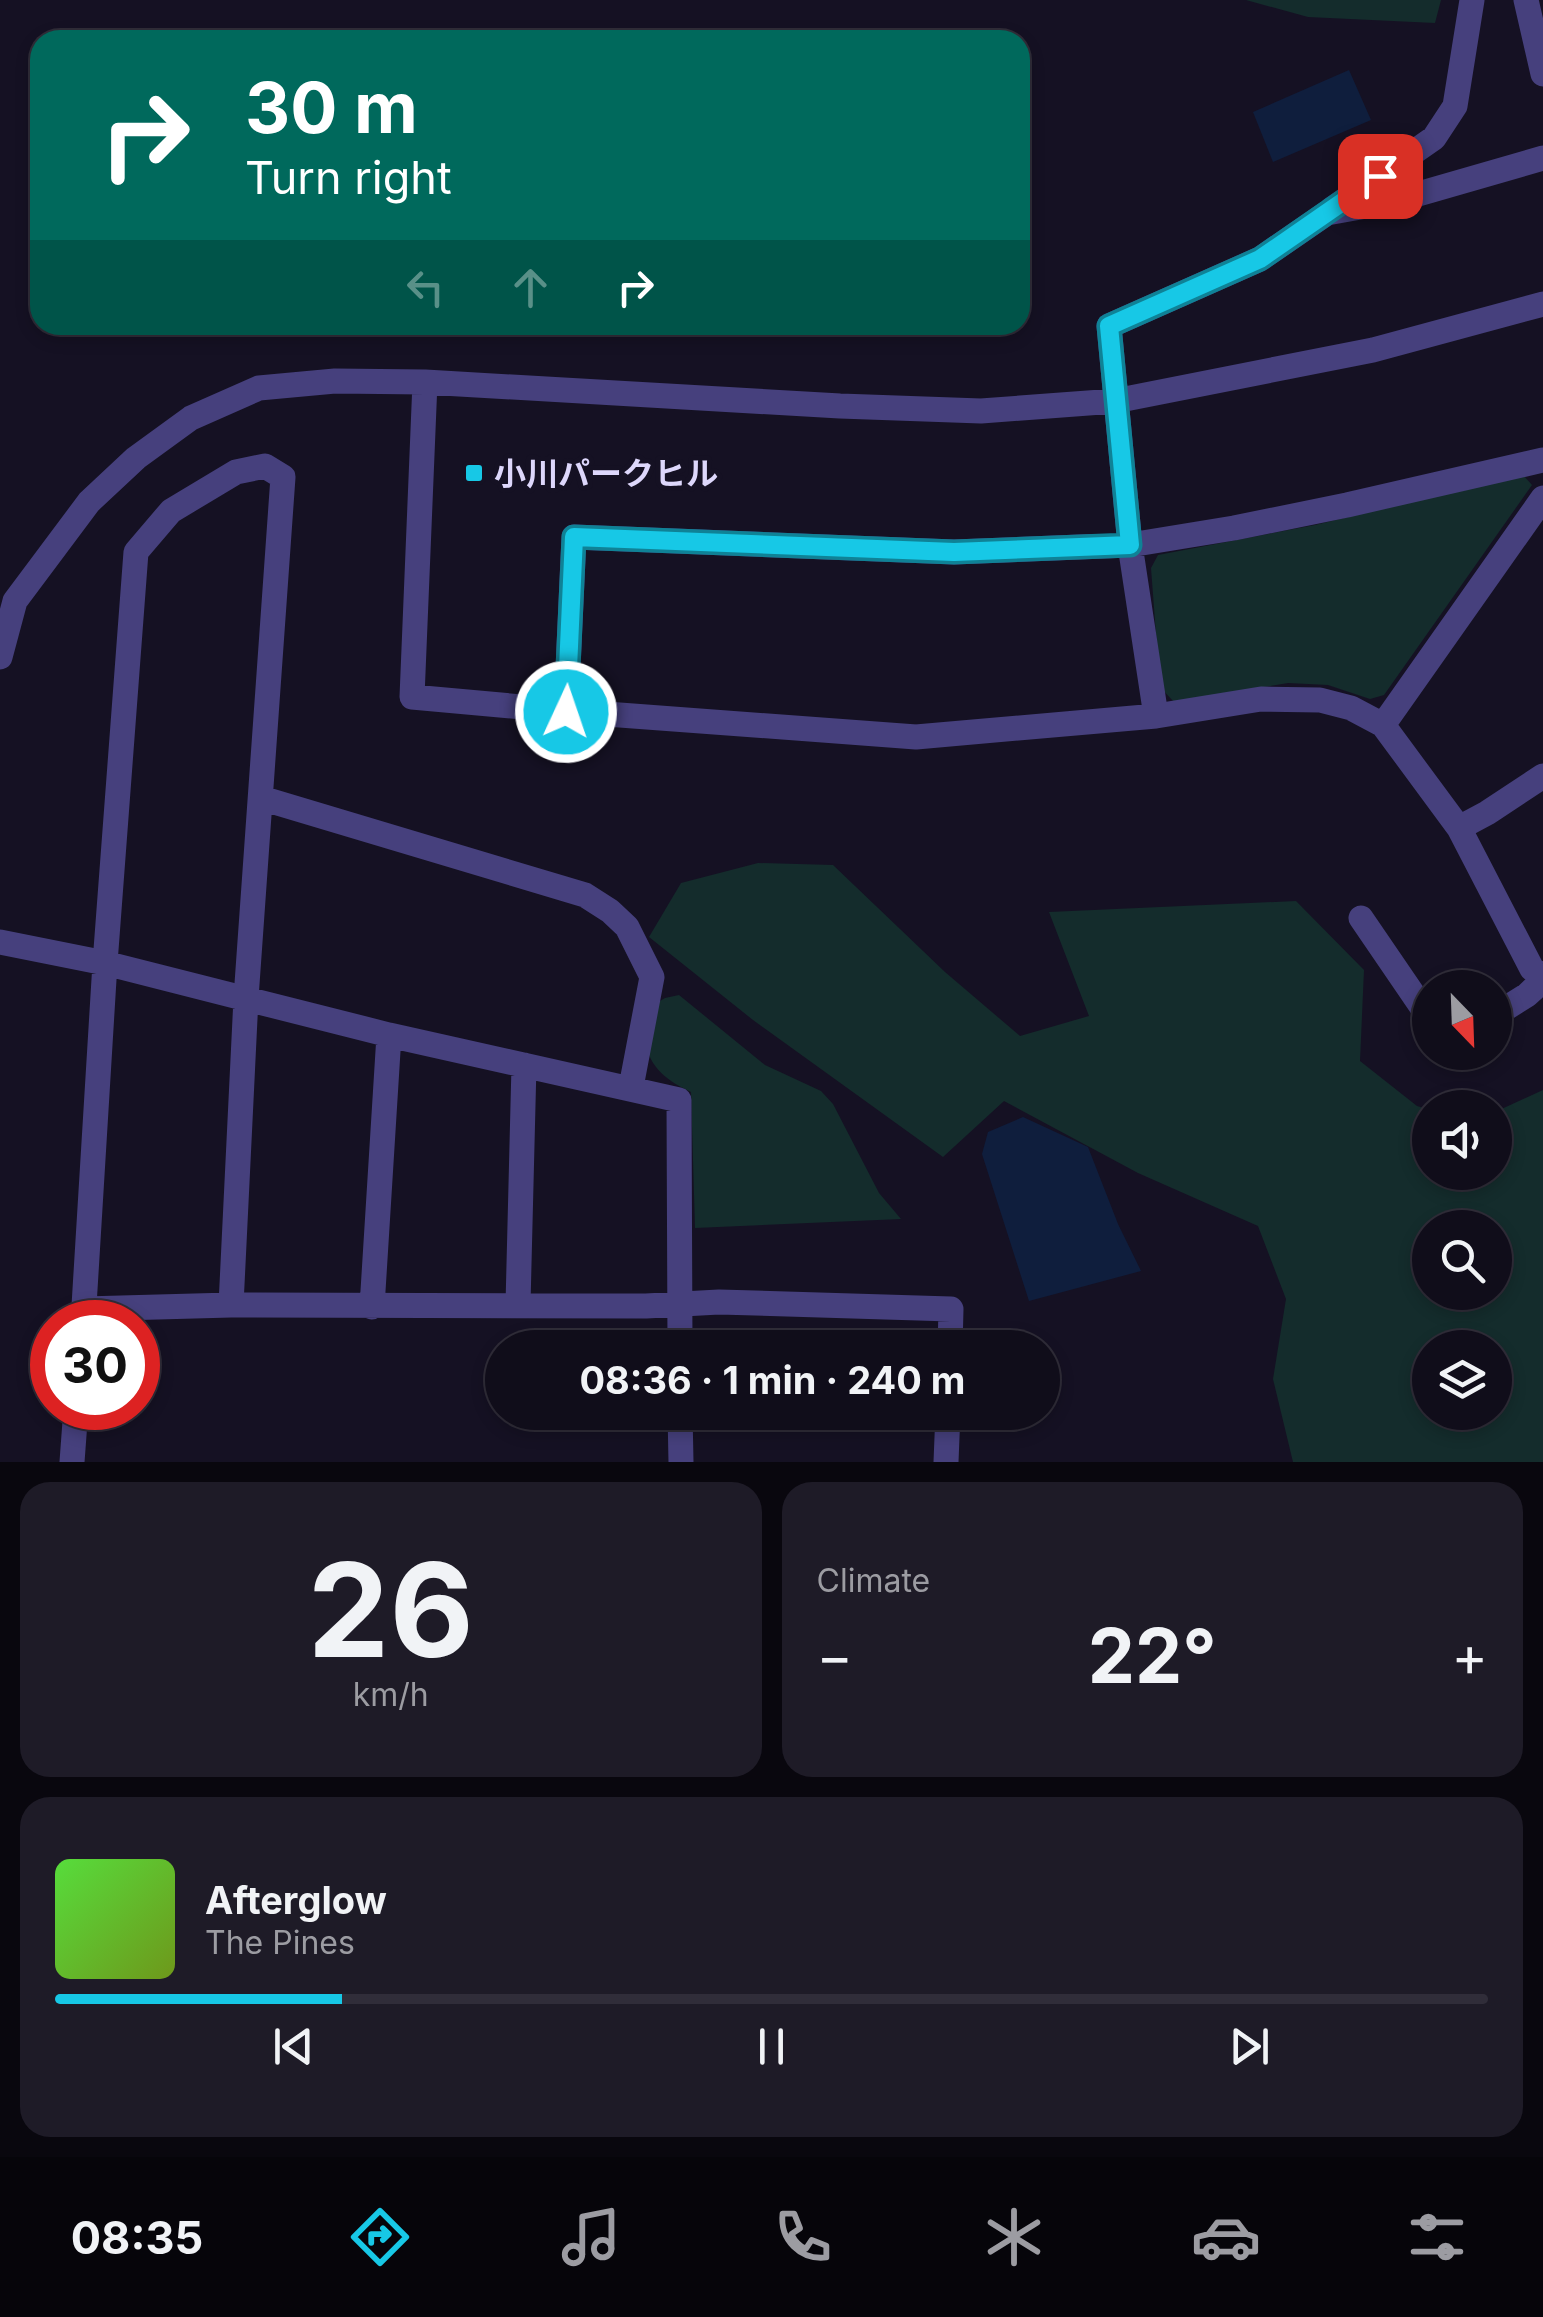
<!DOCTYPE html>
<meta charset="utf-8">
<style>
:root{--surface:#100d1a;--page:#1e1b27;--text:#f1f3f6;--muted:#9c9ca2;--line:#302d39;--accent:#17c8e6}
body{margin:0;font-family:Inter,"Noto Sans JP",sans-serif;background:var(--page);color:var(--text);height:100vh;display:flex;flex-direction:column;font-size:38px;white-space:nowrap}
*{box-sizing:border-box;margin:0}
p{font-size:32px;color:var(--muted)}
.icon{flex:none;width:55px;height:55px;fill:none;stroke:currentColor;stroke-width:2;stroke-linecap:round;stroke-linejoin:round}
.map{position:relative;height:1462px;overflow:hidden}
.sheet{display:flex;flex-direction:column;gap:20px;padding:20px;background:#09070e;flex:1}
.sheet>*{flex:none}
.top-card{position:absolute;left:30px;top:30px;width:1000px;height:305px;border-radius:30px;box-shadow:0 5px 15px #0003,0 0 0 2px var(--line);background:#00695c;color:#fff;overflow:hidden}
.needle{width:65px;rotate:157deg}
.buttons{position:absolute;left:1412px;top:970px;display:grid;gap:20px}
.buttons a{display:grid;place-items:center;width:100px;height:100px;border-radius:50%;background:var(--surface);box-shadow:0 5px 15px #0003,0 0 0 2px var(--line);font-size:50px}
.speed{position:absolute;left:30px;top:1300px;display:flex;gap:20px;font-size:50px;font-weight:700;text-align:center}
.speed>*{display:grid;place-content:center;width:130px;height:130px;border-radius:50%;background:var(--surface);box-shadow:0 5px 15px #0003,0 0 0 2px var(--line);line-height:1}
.speed .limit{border:15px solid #d22;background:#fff;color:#111}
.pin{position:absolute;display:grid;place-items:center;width:85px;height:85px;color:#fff;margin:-42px;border-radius:20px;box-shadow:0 5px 15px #0006}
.me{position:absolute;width:110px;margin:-55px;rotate:3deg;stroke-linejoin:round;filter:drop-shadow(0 0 8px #0008)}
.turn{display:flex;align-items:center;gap:35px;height:210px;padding:0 50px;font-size:45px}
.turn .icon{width:130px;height:130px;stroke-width:2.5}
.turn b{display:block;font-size:70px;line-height:85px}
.lanes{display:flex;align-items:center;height:95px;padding:0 50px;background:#0003;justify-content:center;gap:50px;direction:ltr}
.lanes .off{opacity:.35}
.big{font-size:75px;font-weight:700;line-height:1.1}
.sheet .tile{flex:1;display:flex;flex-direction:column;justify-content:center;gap:15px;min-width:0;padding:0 35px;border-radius:30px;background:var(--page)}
.sheet .dial{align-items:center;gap:0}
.dial b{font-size:130px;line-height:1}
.song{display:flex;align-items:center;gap:30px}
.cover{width:120px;height:120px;border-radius:15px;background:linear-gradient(135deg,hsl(110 70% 55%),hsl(80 70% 35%))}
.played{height:10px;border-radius:5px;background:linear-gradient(90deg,var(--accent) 20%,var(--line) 20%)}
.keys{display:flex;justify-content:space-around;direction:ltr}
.heat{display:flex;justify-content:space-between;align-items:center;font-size:55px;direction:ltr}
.sheet .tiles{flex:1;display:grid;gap:20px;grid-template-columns:1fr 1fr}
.tile:last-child{grid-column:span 2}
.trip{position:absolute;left:485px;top:1330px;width:575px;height:100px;border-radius:50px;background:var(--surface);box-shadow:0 5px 15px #0003,0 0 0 2px var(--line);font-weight:700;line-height:100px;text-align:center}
.tabs{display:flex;height:160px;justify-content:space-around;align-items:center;background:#06050a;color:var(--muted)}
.tabs .icon{width:70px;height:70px}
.tabs .active{color:var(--accent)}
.tabs b{font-size:45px;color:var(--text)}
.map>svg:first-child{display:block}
</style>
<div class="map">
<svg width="1543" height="1462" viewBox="0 0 1543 1462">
<rect width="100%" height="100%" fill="#151123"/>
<!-- green -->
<path fill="#142c2c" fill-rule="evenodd" d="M1246 0H1441L1435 23 1308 17Z
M1523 475 1532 485 1384 695 1370 699 1328 685 1288 683 1174 702 1160 687 1151 568 1158 555 1315 525Z
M758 863 833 865 945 972 1020 1036 1089 1016 1049 912 1296 901 1364 970 1360 1061 1417 1106 1430 1110V1172H1495V1112L1543 1090V1462H1293L1273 1379 1286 1299 1258 1226 1138 1173 1004 1101 943 1157 753 1020 649 937 681 883ZM1430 1228H1495V1292H1430ZM1430 1348H1495V1412H1430Z
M679 995 765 1065 821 1091 833 1104 879 1193 901 1219 695 1228 691 1092C669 1082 644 1065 647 1037 648 1026 653 1015 655 1004L665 998Z"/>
<!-- water -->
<path fill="#0f1e3d" d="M1349 70 1371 120 1273 162 1253 112Z
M1023 1117 1088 1147 1118 1224 1141 1271 1029 1301 982 1154 988 1132Z"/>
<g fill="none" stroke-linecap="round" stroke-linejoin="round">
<!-- minor -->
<path stroke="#46407d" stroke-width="25" d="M1526 0 1543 74
M1332 209 1434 138 1455 106 1472 0
M425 382 412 697 566 711 916 737 1156 716 1261 699 1320 700 1351 708 1383 725 1459 828 1532 969 1543 976
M0 657 15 601 89 502 136 458 191 418 259 388 335 381 425 382 840 406 981 411 1115 401 1373 350 1543 304
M566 711 574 537 954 552 1130 545 1234 528 1347 505 1543 460
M1156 716 1130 545 1109 326 1260 259 1327 213 1394 201 1543 158
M1383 725 1543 498
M261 798 585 895 610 911 627 927 652 977 631 1087
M1459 828 1487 813 1543 776
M1361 918 1430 1019
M0 942 105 963 389 1035 679 1100 680 1348
M1495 1015 1527 995 1543 980
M518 1304 524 1065
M372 1307 389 1035
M84 1309 231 1305 646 1306 719 1302 951 1309 950 1348
M83 1322 105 963 136 552 171 511 236 472 265 466 283 477 246 998 231 1305
M680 1412 681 1462
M72 1462 76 1408
M946 1462 948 1412"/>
</g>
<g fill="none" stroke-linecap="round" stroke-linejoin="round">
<defs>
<path id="route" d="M566 712 574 537 954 552 1130 545 1109 326 1260 259 1380 176"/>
</defs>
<!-- route casing -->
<use href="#route" stroke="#0f8296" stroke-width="25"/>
<!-- route -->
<use href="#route" stroke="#17c8e6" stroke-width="18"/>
</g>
<!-- markers -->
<rect fill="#17c8e6" stroke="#151123" stroke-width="4" x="464" y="463" width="20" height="20" rx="5"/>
<g text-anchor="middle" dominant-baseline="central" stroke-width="10" stroke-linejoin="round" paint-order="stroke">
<!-- poi labels -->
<g font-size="32" font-weight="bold" fill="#ddd7fb" stroke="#151123" text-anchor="start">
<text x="494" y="473">小川パークヒル</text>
</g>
</g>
</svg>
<div class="buttons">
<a><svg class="needle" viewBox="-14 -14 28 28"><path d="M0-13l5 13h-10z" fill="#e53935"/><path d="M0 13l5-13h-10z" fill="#9c9ca2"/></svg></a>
<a><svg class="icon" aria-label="sound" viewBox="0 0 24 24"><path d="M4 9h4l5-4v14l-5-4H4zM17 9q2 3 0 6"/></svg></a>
<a><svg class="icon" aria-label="search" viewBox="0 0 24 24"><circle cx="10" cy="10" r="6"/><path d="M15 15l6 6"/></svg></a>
<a><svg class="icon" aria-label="layers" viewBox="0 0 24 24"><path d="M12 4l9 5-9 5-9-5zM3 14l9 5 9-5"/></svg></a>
</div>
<div class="speed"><div class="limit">30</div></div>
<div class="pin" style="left:1380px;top:176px;background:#d93025"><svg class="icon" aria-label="arrive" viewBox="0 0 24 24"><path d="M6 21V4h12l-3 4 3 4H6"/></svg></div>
<svg class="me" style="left:566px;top:712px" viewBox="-20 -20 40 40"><circle r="17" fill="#17c8e6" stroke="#fff" stroke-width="3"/><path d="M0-11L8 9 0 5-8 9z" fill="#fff"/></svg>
<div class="trip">08:36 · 1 min · 240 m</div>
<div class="top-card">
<div class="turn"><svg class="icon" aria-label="right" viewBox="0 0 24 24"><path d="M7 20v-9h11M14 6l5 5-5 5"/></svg><div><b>30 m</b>Turn right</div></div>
<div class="lanes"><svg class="icon off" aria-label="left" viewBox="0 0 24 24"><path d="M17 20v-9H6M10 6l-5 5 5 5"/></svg><svg class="icon off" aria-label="ahead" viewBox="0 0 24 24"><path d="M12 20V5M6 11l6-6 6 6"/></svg><svg class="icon" aria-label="right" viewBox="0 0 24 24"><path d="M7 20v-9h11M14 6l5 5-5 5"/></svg></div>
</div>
</div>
<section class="sheet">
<div class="tiles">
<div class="tile dial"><b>26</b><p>km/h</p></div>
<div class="tile"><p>Climate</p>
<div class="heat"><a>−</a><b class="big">22°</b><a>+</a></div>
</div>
<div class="tile">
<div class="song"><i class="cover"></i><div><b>Afterglow</b><p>The Pines</p></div></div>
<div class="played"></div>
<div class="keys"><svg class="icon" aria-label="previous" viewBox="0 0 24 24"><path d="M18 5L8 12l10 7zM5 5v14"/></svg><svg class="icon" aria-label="pause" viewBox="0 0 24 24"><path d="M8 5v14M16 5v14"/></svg><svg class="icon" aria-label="next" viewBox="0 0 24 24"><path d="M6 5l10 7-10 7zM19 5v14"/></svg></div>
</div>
</div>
</section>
<nav class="tabs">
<b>08:35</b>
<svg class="icon active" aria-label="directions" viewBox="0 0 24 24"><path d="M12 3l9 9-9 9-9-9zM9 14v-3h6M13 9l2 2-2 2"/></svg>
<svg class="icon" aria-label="music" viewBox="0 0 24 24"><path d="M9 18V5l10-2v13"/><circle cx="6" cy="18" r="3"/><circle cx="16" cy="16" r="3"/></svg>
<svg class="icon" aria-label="phone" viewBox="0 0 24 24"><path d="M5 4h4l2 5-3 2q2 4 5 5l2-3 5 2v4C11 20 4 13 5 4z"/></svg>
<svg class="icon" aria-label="climate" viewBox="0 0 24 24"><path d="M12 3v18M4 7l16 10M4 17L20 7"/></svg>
<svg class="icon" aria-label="car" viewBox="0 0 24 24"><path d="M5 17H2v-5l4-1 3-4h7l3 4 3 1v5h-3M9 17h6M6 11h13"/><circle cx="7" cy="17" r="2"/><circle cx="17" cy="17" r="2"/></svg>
<svg class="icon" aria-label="filters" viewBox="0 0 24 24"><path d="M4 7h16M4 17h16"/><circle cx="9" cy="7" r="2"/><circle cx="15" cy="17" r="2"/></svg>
</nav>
